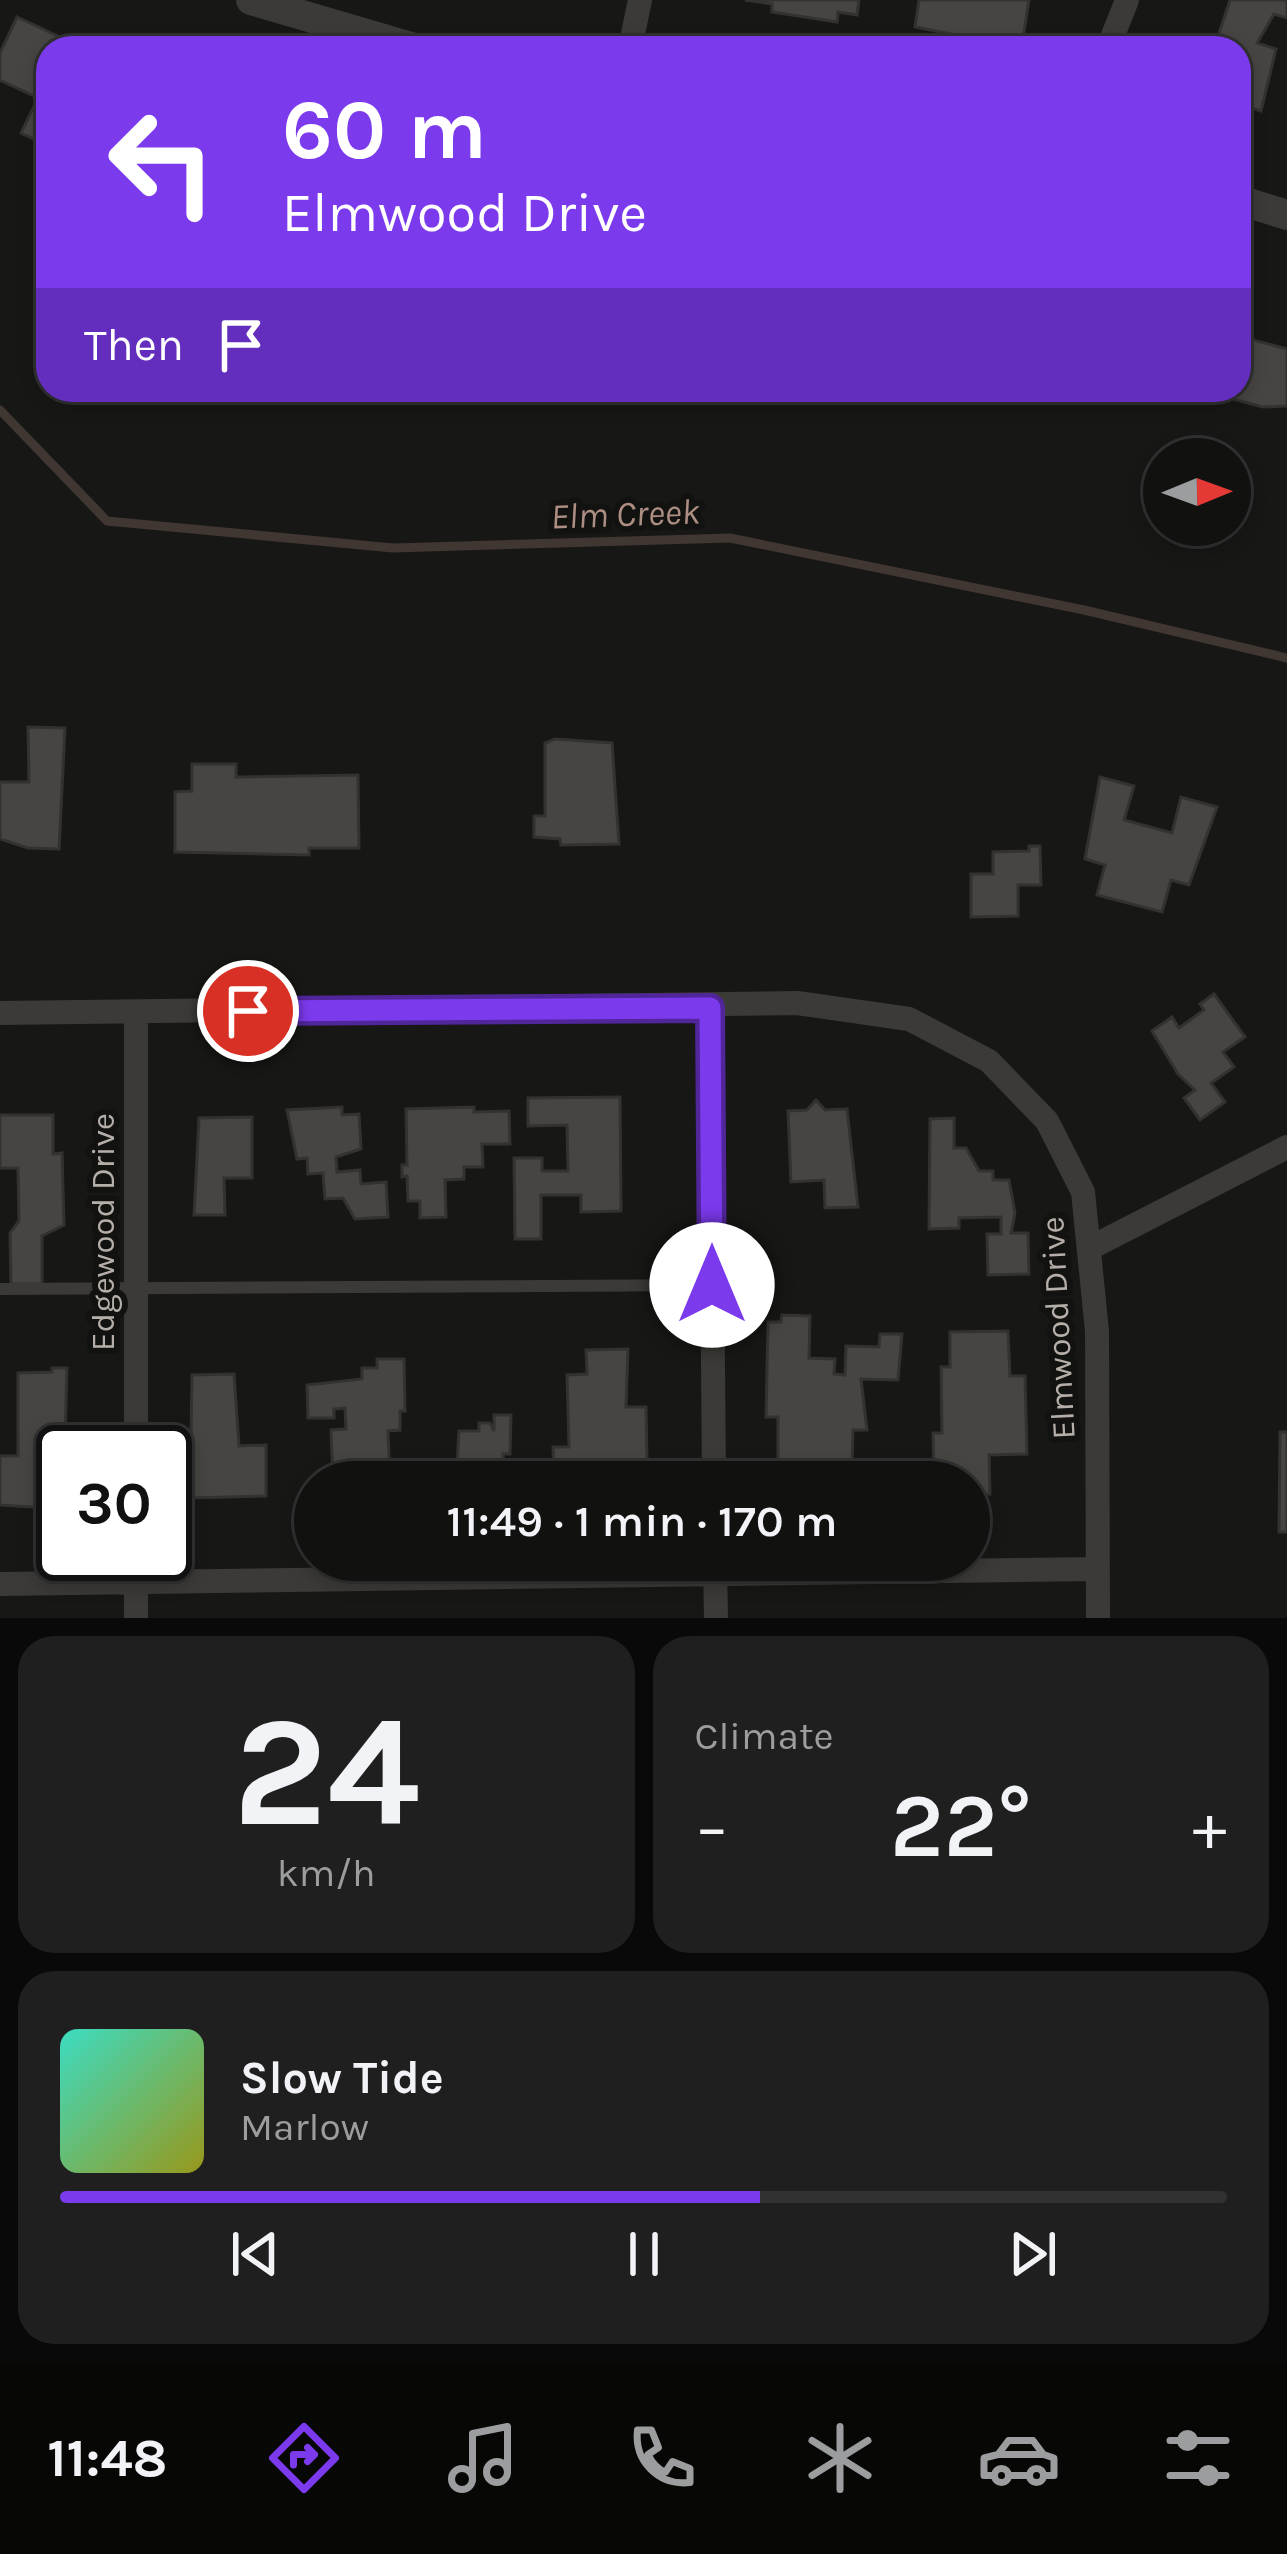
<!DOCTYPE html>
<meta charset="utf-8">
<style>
:root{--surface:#111110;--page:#1e1f1e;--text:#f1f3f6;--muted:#9c9d9f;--line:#303130;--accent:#7c3aed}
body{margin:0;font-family:Karla,sans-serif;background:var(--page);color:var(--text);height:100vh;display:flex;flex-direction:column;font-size:45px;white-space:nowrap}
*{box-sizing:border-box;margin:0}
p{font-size:39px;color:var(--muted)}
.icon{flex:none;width:66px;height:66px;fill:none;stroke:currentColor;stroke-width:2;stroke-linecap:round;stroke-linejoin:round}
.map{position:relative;height:1618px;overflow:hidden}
.panel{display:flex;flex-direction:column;gap:18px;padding:18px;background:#090909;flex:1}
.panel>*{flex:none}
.hud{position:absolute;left:36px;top:36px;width:1215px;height:366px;border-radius:36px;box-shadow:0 6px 18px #0003,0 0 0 3px var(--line);background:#7c3aed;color:#fff;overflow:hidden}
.needle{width:78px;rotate:89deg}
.buttons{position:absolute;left:1143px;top:438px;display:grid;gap:24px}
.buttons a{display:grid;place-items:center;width:108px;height:108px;border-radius:50%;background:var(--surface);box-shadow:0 6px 18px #0003,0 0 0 3px var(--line);font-size:60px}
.speed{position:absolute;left:36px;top:1425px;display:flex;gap:24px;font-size:60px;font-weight:700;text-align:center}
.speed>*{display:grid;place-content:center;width:156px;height:156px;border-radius:50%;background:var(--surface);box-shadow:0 6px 18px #0003,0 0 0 3px var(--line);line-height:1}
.speed .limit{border:6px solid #111;border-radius:18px;background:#fff;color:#111}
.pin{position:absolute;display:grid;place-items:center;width:102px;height:102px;color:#fff;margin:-51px;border:6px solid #fff;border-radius:50%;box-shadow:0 3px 12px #0007}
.me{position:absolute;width:132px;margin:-66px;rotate:0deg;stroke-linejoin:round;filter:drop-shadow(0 0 9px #0008)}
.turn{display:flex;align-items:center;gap:42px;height:252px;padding:0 48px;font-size:54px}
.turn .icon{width:156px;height:156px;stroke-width:2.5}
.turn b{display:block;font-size:84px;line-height:102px}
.then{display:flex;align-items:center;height:114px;padding:0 48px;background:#0003;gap:24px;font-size:45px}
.big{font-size:90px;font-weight:600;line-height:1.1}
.panel .card{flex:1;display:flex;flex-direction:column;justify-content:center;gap:18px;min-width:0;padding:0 42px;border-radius:36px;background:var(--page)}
.panel .dial{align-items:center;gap:0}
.dial b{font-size:156px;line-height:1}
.song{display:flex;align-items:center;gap:36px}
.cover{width:144px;height:144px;border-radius:18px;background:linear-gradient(135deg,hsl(170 70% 55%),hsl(60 70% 35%))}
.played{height:12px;border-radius:6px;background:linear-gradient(90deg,var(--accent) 60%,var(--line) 60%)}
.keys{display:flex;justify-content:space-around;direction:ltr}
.heat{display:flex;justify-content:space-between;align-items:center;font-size:66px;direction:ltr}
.panel .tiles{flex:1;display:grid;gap:18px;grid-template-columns:1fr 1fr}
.card:last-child{grid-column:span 2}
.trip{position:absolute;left:294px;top:1461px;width:696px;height:120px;border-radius:60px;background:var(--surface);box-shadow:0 6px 18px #0003,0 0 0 3px var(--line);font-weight:600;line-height:120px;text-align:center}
.dock{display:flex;height:192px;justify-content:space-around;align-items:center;background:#070706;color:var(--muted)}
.dock .icon{width:84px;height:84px}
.dock .active{color:var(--accent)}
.dock b{font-size:54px;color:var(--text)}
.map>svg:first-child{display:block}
</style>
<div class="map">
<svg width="1287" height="1618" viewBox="0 0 1287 1618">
<rect width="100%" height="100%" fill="#171715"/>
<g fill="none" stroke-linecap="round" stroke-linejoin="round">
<!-- stream -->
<path stroke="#403632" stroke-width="9" d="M0 410 107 521 393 548 730 538 1084 610 1287 658"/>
</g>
<!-- building -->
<path fill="#474542" stroke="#333230" stroke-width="3" d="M745 0H859L857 15 838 12 837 22 772 12V4Z
M919 0H1029L1022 45 1018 38 1003 36 992 42 915 27Z
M1230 0H1287V18L1274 14 1257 43 1276 49 1261 111 1239 104V48H1214Z
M17 17 84 48H48V146L21 133 38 98 0 80V53Z
M106 36 131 48H100Z
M1239 336 1287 349V406L1263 407 1200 390H1239Z
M28 727 65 728 59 849 28 848 0 839V782H29Z
M555 739 612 743 619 844 561 845 560 839 534 837V816H545V743Z
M192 764H236V777L358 775 359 848H309V855L175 852V792L192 791Z
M1100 777 1134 786 1124 820 1172 833 1181 797 1217 807 1189 885 1171 880 1162 912 1097 895 1105 865 1085 859Z
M1029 846H1040L1041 885H1018V916L971 917V874H993V852L1029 851Z
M1214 994 1245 1037 1223 1052 1234 1067 1211 1083 1225 1102 1200 1120 1184 1098 1195 1090 1178 1074 1152 1031 1172 1017 1179 1028 1204 1010 1200 1004Z
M620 1097 621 1211 581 1212V1195H541V1239H515L514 1158H542V1171H568L567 1125 528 1126V1098Z
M816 1100 825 1110 847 1109 858 1207 825 1208 824 1180 791 1182 788 1111 807 1110Z
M342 1107V1115L359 1114 361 1149 336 1157 337 1172 360 1170 361 1184 386 1182 388 1217 355 1219 343 1198 325 1199 323 1173 308 1174 307 1158 297 1159 287 1110Z
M474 1107V1112L509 1111 510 1144H482L483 1167H464V1179L445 1180 446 1217 420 1218V1201H408L407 1176 402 1177V1165H407L406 1109Z
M0 1115H53V1154L62 1153 64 1225 42 1236V1284H11L10 1233 19 1221 18 1168H0Z
M252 1117V1178H224L225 1215H194L199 1118Z
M954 1118V1148H966L979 1171H993V1180H1009L1015 1213 1011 1233H1028L1029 1274 988 1275 987 1234H1001V1217L959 1218V1228L929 1229 930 1119Z
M782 1315 810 1316 809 1358 835 1359 834 1374 845 1375 846 1346 879 1347 880 1334H902L898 1380 861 1379 867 1430H853L852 1464H831V1482H801L802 1464H778V1417H766L768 1322H781Z
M1008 1331 1010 1376H1025L1027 1454 989 1455 990 1494 969 1495V1482H934L933 1433H942L941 1367H950V1332Z
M628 1349 626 1407H646L647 1460H627V1482H588V1473L554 1474 553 1447H569L567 1375 587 1374 586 1350Z
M377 1359H404L405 1411H400V1430L388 1431 390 1482H333L331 1430 346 1429 345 1408 334 1409V1418H308L307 1385 362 1379V1368H377Z
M52 1368H67L63 1509 0 1505V1456H18V1373L52 1372Z
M234 1374 239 1446 266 1445V1496L190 1498 192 1375Z
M494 1415H511L510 1454H503L505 1482H456L459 1431H479V1423H490L494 1431Z
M1280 1432H1287V1532H1279Z"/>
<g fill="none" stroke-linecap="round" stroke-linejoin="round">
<!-- service -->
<path stroke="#3c3a37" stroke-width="12" d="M0 1289 712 1285"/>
<!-- minor -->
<path stroke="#3c3a37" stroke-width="24" d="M630 48 640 0
M1108 48 1127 0
M710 1008 714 1482
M0 1013 797 1003 909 1019 989 1061 1047 1121 1083 1192 1097 1331 1098 1618
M1092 1247 1287 1147
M136 1452V1012
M136 1554V1618
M715 1560 716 1618
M0 1584 1097 1569"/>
<!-- tertiary -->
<path stroke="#3c3a37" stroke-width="30" d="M251 0 414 48
M1239 200 1287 215"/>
</g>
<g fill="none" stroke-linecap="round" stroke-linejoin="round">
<defs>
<path id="route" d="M248 1011 710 1008 712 1285"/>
</defs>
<!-- route casing -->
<use href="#route" stroke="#51269a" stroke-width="30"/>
<!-- route -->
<use href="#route" stroke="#7c3aed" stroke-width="21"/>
</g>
<g text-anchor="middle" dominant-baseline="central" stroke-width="12" stroke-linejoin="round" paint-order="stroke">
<!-- street labels -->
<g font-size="33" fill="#b6afa9" stroke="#121210">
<text transform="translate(103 1232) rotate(-90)">Edgewood Drive</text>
<text transform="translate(1058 1328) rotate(-93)">Elmwood Drive</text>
</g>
<!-- water labels -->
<g font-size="36" font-style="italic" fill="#ad8e83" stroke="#121210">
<text transform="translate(625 514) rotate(-2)">Elm Creek</text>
</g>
</g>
</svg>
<div class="buttons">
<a><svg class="needle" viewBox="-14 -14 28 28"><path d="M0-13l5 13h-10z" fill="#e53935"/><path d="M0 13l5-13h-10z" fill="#9c9d9f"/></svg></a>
</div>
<div class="speed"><div class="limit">30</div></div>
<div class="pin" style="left:248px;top:1011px;background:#d93025"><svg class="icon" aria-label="arrive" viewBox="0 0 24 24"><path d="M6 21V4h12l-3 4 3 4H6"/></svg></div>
<svg class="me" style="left:712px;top:1285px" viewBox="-20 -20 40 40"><circle r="19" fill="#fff"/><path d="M0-13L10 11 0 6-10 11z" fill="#7c3aed"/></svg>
<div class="trip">11:49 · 1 min · 170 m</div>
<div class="hud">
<div class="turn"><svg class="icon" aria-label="left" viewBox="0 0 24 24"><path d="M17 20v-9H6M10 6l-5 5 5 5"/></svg><div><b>60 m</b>Elmwood Drive</div></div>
<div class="then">Then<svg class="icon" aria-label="arrive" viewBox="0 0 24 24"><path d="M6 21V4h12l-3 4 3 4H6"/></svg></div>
</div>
</div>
<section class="panel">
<div class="tiles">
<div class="card dial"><b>24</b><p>km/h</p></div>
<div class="card"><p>Climate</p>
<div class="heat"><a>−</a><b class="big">22°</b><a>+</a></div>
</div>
<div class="card">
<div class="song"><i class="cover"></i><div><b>Slow Tide</b><p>Marlow</p></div></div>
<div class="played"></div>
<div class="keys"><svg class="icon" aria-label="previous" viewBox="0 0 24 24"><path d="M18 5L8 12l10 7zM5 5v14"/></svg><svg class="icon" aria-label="pause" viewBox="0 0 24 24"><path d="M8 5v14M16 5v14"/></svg><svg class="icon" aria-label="next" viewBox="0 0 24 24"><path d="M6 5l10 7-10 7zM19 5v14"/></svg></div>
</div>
</div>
</section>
<nav class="dock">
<b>11:48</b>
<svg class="icon active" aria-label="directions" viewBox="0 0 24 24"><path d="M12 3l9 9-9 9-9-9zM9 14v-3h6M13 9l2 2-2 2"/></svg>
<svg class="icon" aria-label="music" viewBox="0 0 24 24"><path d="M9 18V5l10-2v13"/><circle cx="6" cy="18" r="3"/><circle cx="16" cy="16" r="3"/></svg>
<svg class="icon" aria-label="phone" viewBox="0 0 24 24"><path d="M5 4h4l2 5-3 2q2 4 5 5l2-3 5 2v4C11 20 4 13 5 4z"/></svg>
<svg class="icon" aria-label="climate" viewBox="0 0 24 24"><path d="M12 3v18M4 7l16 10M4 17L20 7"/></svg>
<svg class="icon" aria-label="car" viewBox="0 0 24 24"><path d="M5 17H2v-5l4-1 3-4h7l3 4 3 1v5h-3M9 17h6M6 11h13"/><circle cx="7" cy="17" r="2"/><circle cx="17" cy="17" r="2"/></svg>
<svg class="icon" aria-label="filters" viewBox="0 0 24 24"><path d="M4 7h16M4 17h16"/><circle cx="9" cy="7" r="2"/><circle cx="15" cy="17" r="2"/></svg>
</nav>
